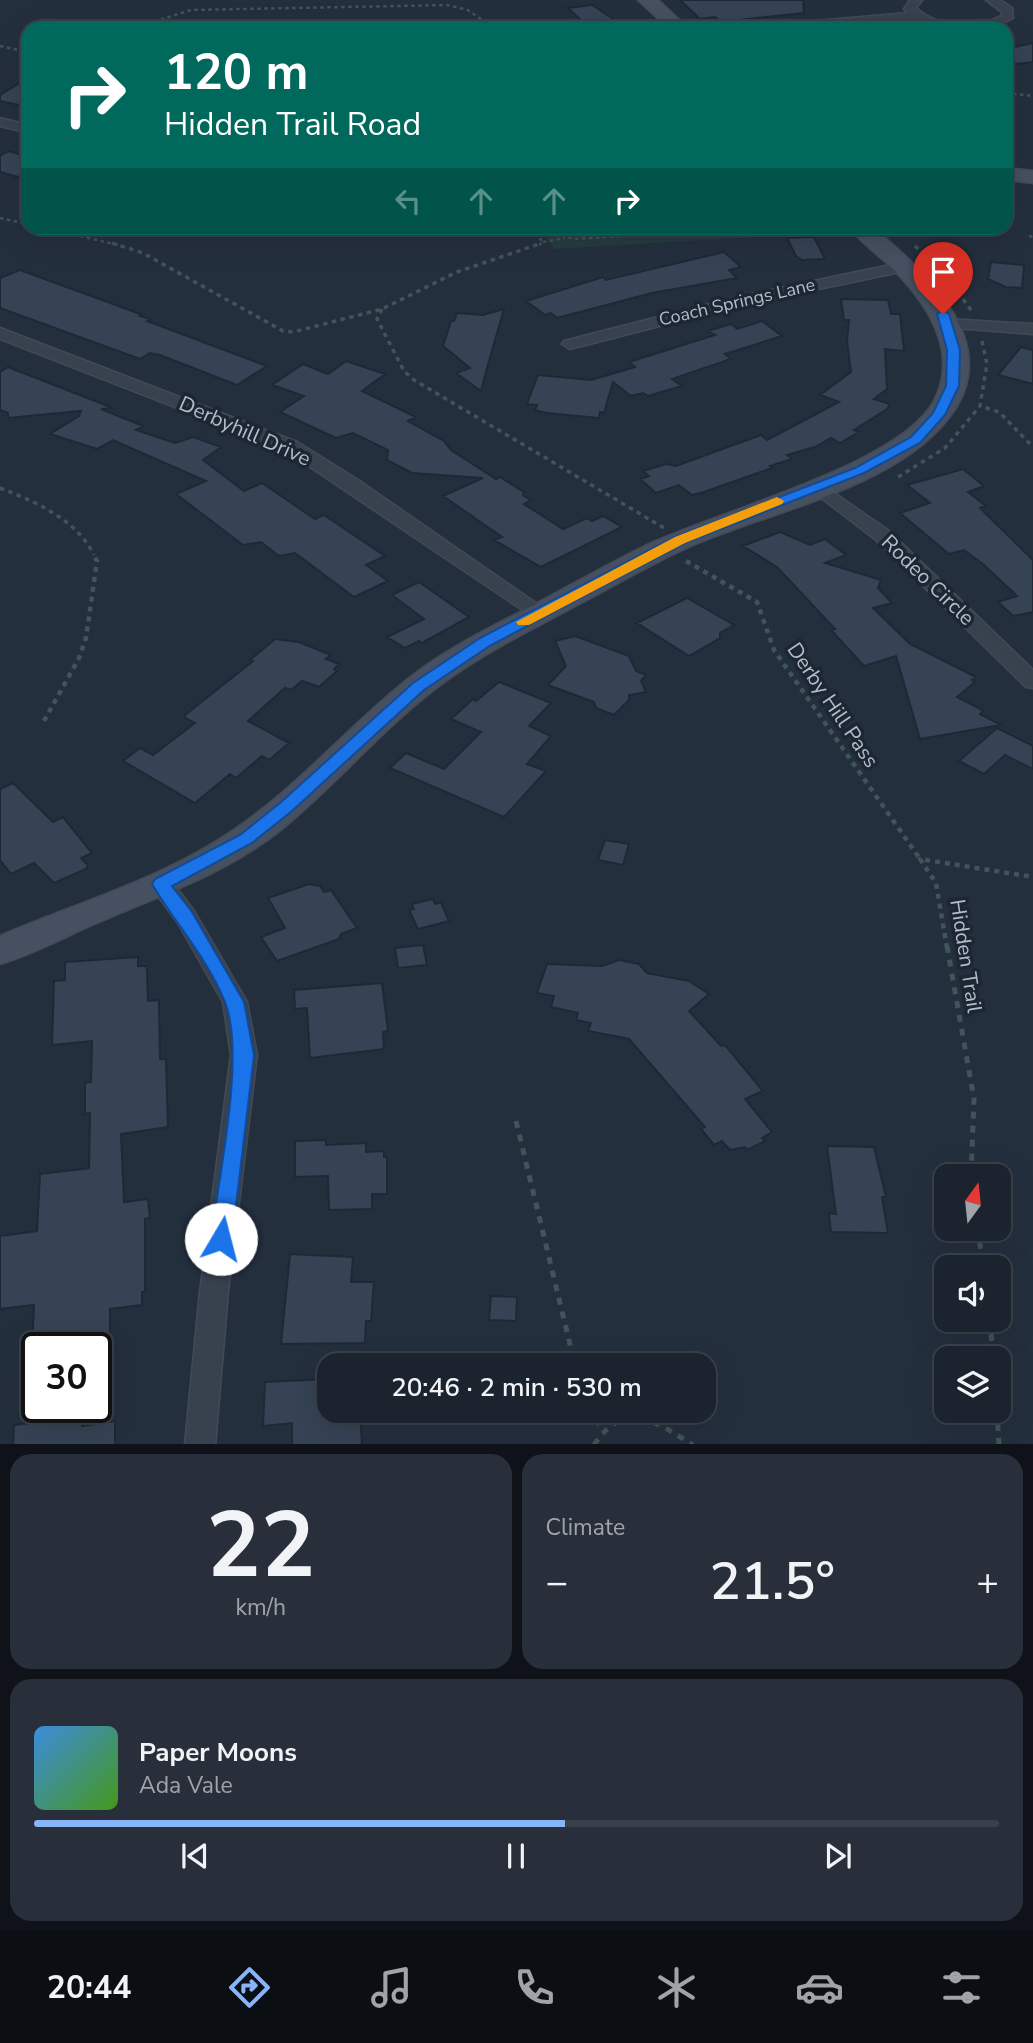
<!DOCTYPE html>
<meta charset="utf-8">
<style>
:root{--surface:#1b232e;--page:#282f3a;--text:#f1f3f6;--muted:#a0a4aa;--line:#39404a;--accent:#8ab4f8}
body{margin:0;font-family:"Nunito Sans",sans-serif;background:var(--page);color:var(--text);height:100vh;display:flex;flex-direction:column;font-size:26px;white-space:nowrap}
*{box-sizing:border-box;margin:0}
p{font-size:23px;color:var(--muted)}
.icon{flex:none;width:38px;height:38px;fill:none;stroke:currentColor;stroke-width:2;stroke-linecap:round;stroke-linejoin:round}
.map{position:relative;height:1444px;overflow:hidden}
.details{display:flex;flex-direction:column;gap:10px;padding:10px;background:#0f1319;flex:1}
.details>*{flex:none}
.hud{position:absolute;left:21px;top:21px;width:992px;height:214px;border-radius:21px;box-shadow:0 7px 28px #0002,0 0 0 2px var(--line);background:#00695c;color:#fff;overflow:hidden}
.needle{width:46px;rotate:15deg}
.tools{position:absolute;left:934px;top:1164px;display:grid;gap:14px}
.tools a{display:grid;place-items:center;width:77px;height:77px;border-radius:14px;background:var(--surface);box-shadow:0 7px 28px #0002,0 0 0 2px var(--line);font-size:35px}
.speed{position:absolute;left:21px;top:1332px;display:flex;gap:14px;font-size:35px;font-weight:700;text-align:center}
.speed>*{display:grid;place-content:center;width:91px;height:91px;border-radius:50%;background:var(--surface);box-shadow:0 7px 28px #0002,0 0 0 2px var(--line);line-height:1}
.speed .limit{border:4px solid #111;border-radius:10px;background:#fff;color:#111}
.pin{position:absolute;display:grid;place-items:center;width:60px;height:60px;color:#fff;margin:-72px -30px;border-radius:50% 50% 50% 0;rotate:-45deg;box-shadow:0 0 7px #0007}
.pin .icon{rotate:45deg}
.me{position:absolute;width:77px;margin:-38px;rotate:8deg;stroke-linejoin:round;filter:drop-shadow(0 0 5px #0008)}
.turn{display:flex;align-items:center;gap:24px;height:147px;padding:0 28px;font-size:32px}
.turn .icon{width:91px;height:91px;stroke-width:2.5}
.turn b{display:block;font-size:49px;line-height:60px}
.lanes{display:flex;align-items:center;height:66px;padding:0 28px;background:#0003;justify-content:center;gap:35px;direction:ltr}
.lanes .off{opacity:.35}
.big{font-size:52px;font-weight:600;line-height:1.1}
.details .widget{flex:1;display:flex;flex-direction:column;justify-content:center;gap:10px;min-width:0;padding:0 24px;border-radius:21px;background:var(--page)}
.details .dial{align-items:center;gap:0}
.dial b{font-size:91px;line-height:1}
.song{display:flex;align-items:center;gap:21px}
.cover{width:84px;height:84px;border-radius:10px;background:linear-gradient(135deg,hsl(210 70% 55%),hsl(100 70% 35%))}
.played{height:7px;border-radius:4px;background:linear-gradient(90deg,var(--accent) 55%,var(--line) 55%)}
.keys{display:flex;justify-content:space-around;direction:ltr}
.heat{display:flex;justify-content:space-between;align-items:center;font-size:38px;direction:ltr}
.details .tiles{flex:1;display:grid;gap:10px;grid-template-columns:1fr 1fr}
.widget:last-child{grid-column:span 2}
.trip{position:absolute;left:317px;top:1353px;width:399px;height:70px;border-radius:21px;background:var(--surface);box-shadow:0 7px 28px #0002,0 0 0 2px var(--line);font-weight:600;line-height:70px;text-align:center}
.tab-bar{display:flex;height:112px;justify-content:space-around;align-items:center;background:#0b0e12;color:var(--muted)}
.tab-bar .icon{width:49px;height:49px}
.tab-bar .active{color:var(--accent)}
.tab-bar b{font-size:32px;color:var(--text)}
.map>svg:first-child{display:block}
</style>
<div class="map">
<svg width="1033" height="1445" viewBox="0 0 1033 1445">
<rect width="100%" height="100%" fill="#242f3e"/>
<!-- green -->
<path fill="#263c3f" d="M537 228H837L842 232 555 249Z"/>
<!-- building -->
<path fill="#364354" stroke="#1f2835" stroke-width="2" d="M680 0H803L804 13 721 22 715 17 700 19Z
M592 5 615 20 585 24 568 8Z
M1033 43V62L1006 65V49Z
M28 78V99L19 105 0 101V95Z
M9 151 28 157V172L18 177 0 172V156Z
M814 237 825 259 802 260 796 256 787 238Z
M724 252 741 267 729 270 737 278 652 293 557 318 551 313 545 315 526 301 603 277 606 280Z
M991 262 1024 265 1022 288 1006 287 988 279Z
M20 270 143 315 140 316 150 319 147 321 267 366 237 385 160 355 150 353 140 359 0 308V278Z
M841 299 888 300 891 314H900L904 351 885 349 887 389 874 399 890 404 887 409 854 430 859 432 840 443 831 438 815 447 787 455 792 459 770 466 772 468 701 493 692 495 679 485 656 493 640 479 649 476 643 471 666 464 676 466 761 435 767 440 839 402 820 395 851 372 847 341 849 320H844Z
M504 309 489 361 481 391 456 373 470 368 443 346 451 321H454L457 313 483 315Z
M762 321 782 336 725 354 731 359 672 379 682 386 648 396 643 393 631 396 613 382 604 413 600 412 599 418 546 413 535 410 537 405 527 404 538 375 591 380 635 367 629 362 715 335 708 331 731 324 737 329Z
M1021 347 1033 350V384L998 375Z
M346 361 385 374 362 391 416 417 408 421 444 441 451 450 496 479 500 477 524 492 523 495 531 500 524 504 563 529 587 518 592 521 603 516 622 527 541 567 494 540 502 537 443 496 483 478 412 473 387 460 388 450 353 433 336 438 280 412 304 396 272 385 303 364 328 374Z
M8 367 113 408 101 409 143 426 136 430 175 443 193 437 221 447 203 460 244 491 262 483 315 519 324 515 385 556 366 565 388 581 354 597 295 553 279 556 261 542 243 545 176 494 206 481 113 440 97 449 50 434 79 416 81 411 8 418V413L0 410V372Z
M963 469 984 486 968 492 986 506 980 508 1033 560V612L1013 616 998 602 1017 596 984 565 964 550 949 554 900 513 930 503 907 485Z
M780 532 810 545 825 539 846 555 825 563 881 580 878 588 892 603 873 608 910 644 976 677 972 680 975 682 957 697 979 708 983 711 980 714 1001 725 920 739 896 656 864 666 831 630 835 629 777 567 743 546Z
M419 582 469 617 422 643 419 641 405 648 387 637 424 619 392 595Z
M687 598 734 625 720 633V638L689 656 637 623Z
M575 636 629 656 636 671 646 675 641 681 646 692 629 695V700L614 715 596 708 594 702 548 685 566 666 555 641Z
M275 639 299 642 331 655 326 659 339 664 334 669 337 671 319 687 302 681 291 690 285 688 248 721 289 743 269 760 262 756 236 778 230 774 195 803 123 761 140 748 153 755 195 723 185 718V715L253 661 250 660Z
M499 682 551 703 529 726 551 736 527 764 546 771 504 817 390 768 406 753 444 769 481 732 451 719 473 699 476 701Z
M997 728 1033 746V769L1005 755 984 774 959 761Z
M13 783 53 822 63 817 92 853 81 858 88 865 86 869 54 883 34 863 11 874 0 860V789Z
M605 840 629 844 623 865 598 860Z
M309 884 320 886 324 892 331 890 357 928 341 934 339 939 277 961 261 937 285 928 268 898Z
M433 899 435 904 441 902 449 921 418 929 409 910 414 909 412 904Z
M423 945 427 965 398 968 395 948Z
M138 957V966H146L147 970 148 1001 159 1000 160 1059H166L168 1127 121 1134 124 1202 148 1199 150 1218 145 1219V1292H142V1305L110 1309V1346L107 1348H32L34 1305 0 1309V1236L37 1231 40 1174 89 1168 90 1113 85 1114V1083L91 1082 92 1041 52 1045 54 981 65 980V962Z
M619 960 639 964 647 973 689 981 709 994 689 1011 721 1046 725 1045 763 1091 745 1099 772 1132 762 1138 765 1141 747 1150 745 1147 730 1150 722 1141 714 1145 701 1129 705 1127 629 1039 588 1031 591 1023 576 1020 578 1013 551 1007 554 996 537 993 547 964 602 966Z
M382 983 388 1031 383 1032 384 1049 310 1058 307 1008 295 1009 294 990Z
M326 1140V1145L366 1143V1152L384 1151V1157H387V1194H372V1209L329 1210 328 1176 295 1177V1141Z
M827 1146 874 1147 886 1197H882L888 1233 831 1232 829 1213 836 1214Z
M290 1254 353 1257 351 1282H374L371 1321H366L365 1343 281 1344Z
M491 1296 517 1297 516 1321 489 1320Z
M329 1379V1410H360L362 1445H292V1423L263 1426 265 1382Z
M31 1407H82V1426L115 1421V1445H13L14 1425 30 1423Z"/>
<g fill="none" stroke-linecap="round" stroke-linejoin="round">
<defs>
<path id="street" d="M910 0H922L916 8C940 29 974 30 1001 16L1002 12 986 0H1000L1012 8 1013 18 993 28H935L915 20 822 28H775L781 24 908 13 904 9Z
M0 118 28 125V133L0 126Z
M905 262 913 267 910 270 737 306 570 349 562 344 564 341 737 297Z
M947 319 1033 324V334L941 327 939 324Z
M0 328 297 442 358 480 550 613 540 619 533 617 285 450 0 339Z
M817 481 889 531 1033 670V688L1026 687 875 539 811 490 808 486 811 482Z
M161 876 169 878 194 911 247 1002 257 1055 228 1292 215 1445H185L200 1292 231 1055 223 1002 178 923 149 884 153 878Z"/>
<path id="secondary" d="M638 0H658L688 28H668Z
M1006 168 1033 171V183L1006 180Z
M850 228H874C920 268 999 336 957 406 907 488 765 511 682 550 648 566 615 585 581 603 536 627 489 650 447 680 387 723 340 781 283 828 228 873 163 894 99 922 66 936 34 954 0 964V936C72 905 154 881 220 839 291 795 344 730 408 679 446 649 489 628 532 606 568 587 604 566 641 548 711 513 900 466 934 401 961 349 924 299 888 264 875 252 860 242 850 228Z"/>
</defs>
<!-- street casing -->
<use href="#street" stroke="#414a57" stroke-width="3"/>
<!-- secondary casing -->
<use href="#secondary" stroke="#414a57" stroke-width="3"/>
<!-- path-far3 -->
<path stroke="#3f5557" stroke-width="2.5" stroke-dasharray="3.5 3.5" stroke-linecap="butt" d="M134 28 191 10 447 5 468 10 494 28
M0 46 28 52
M1006 93 1033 96
M0 218 28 224
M46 228 118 245
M530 228 543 242 539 245
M550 228 558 235 575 239 756 228
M1029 236 1033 237
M543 242 565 238"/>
<!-- path-far2 -->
<path stroke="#3f5557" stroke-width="3.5" stroke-dasharray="4.5 4.5" stroke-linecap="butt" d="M112 243 143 253 283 331 293 332 382 309 457 272 542 243
M915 246 944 273 971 310
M382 309 377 319 404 371 414 380 664 528
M982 341 987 364 980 406 999 412 1033 447
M898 477 945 448 980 406
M0 488C36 502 76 519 94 555"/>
<!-- path-far1 -->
<path stroke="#3f5557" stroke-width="4.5" stroke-dasharray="5 5" stroke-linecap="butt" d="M686 561 757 602 774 650 920 859
M44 721 79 658 86 638 97 561 93 553
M947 948 936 883 920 859 1033 877"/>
<!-- path -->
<path stroke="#3f5557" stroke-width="5" stroke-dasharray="7 7" stroke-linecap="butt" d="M947 946 974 1099 971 1176
M516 1121 575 1365
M978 1228 983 1267
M990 1320 993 1358
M586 1410 587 1415 603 1427
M997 1410 999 1445
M594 1445C624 1399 655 1421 693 1445"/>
<!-- street -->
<use href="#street" fill="#38414e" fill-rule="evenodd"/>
<!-- secondary -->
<use href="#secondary" fill="#465061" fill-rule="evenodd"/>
</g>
<!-- route -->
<path fill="#1a73e8" stroke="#114b97" stroke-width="2" d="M943 310 949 314 960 350 959 386 945 415 920 443 864 473 685 543 491 645 424 690 292 811 252 843 172 886 192 912 244 1002 254 1055 232 1239 229 1245 221 1248 214 1245 211 1239C218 1180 246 1054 225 1002 208 959 175 923 152 884L155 879 240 835 280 803 413 683 480 638 675 537 855 468 911 437 933 413 946 386 947 350 937 314Z"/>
<!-- slow -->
<path fill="#f59e0b" d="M777 497 784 501 782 504 685 543 529 625H518L516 622 675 537Z"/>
<g text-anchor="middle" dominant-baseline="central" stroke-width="7" stroke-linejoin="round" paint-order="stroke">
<!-- far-street labels -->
<g font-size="18" fill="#b4bcc9" stroke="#1d2633">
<text transform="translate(737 302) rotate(-13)">Coach Springs Lane</text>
</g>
<!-- street labels -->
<g font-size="21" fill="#b4bcc9" stroke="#1d2633">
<text transform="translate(245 431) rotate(24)">Derbyhill Drive</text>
<text transform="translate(928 580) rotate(44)">Rodeo Circle</text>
<text transform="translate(833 705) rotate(56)">Derby Hill Pass</text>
<text transform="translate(966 956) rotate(81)">Hidden Trail</text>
</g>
</g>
</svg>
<div class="tools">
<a><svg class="needle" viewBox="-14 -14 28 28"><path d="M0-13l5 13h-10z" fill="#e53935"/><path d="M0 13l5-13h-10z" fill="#a0a4aa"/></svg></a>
<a><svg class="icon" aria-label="sound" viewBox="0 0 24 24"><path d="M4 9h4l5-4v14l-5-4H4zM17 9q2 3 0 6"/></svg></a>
<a><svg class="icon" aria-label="layers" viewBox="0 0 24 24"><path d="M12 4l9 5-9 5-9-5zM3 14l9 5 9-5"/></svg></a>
</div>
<div class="speed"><div class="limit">30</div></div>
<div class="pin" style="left:943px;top:314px;background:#d93025"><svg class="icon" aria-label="arrive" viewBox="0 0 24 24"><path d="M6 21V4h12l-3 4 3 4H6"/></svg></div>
<svg class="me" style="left:221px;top:1239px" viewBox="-20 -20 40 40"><circle r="19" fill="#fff"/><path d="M0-13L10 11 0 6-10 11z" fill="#1a73e8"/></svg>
<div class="trip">20:46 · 2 min · 530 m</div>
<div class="hud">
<div class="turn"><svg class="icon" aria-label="right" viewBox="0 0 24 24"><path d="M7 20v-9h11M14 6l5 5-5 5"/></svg><div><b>120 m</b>Hidden Trail Road</div></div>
<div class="lanes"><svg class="icon off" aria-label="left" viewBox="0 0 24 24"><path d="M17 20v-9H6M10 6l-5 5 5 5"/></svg><svg class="icon off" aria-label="ahead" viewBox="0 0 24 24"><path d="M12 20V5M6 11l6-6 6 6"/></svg><svg class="icon off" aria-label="ahead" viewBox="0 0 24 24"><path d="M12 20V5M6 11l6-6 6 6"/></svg><svg class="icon" aria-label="right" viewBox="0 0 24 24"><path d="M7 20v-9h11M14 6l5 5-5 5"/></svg></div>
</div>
</div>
<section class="details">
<div class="tiles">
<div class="widget dial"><b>22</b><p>km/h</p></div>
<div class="widget"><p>Climate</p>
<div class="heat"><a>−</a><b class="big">21.5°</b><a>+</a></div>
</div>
<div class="widget">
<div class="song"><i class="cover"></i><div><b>Paper Moons</b><p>Ada Vale</p></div></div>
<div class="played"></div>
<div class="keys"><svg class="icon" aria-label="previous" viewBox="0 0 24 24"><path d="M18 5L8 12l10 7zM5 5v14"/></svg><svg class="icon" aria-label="pause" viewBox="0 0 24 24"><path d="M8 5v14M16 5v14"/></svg><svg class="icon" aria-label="next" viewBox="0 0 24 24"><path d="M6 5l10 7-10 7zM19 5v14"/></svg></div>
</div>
</div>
</section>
<nav class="tab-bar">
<b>20:44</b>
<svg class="icon active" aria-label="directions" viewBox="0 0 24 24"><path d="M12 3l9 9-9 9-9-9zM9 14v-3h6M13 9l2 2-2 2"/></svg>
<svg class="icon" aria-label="music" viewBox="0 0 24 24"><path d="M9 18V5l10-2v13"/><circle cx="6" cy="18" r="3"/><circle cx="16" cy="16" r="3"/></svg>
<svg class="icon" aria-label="phone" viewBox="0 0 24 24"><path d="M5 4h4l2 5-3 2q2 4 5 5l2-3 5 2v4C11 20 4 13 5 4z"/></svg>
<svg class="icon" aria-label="climate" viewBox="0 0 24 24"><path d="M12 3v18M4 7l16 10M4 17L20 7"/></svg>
<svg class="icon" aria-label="car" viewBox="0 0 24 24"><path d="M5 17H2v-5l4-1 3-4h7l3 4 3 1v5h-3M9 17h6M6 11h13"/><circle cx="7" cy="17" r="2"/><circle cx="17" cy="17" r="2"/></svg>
<svg class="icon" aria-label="filters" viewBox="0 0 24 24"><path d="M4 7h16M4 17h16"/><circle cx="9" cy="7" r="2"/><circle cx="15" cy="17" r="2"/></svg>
</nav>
